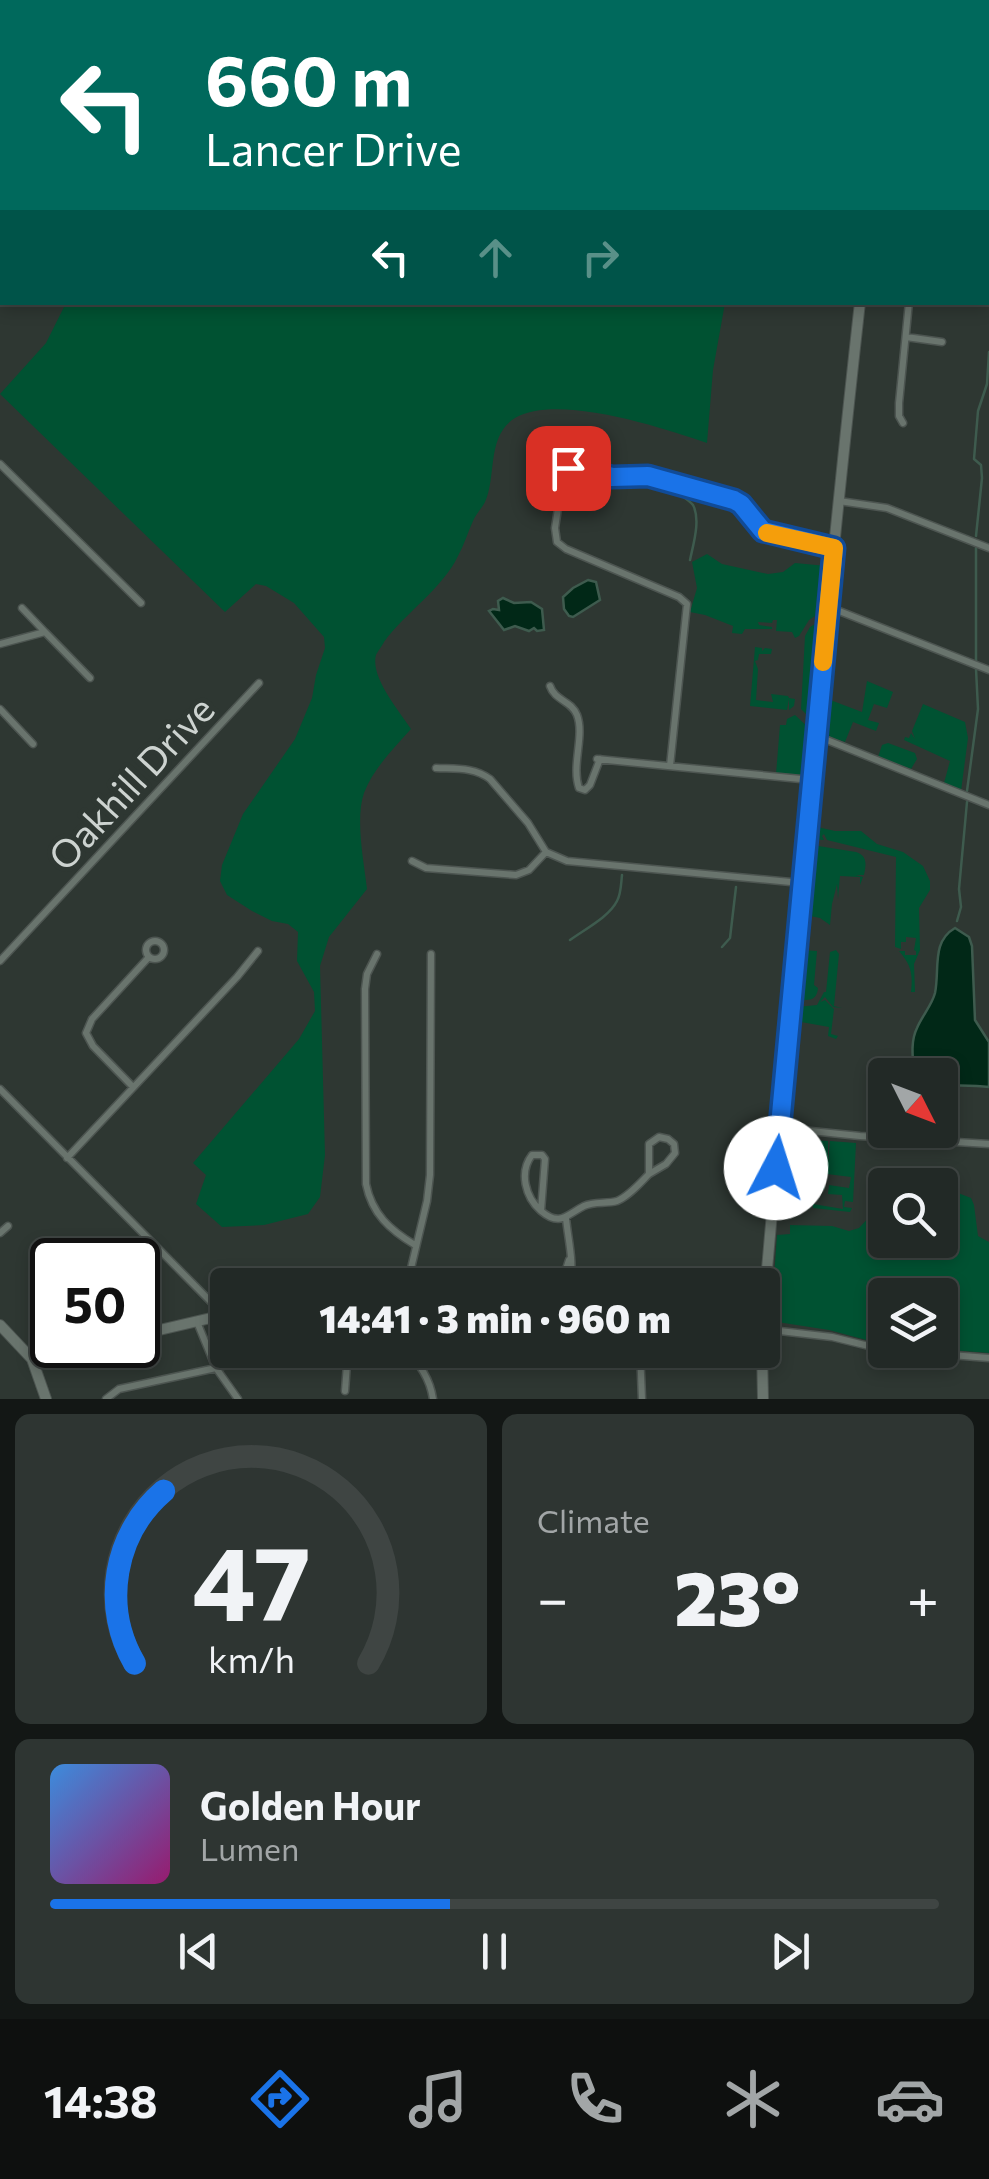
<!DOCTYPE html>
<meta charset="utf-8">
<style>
:root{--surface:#222926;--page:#2e3532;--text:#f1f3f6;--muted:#a2a6a7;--line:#3f4543;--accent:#1a73e8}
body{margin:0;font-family:Commissioner,sans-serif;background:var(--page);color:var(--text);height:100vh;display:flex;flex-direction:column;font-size:38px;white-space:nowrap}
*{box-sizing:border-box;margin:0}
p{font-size:32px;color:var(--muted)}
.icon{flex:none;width:55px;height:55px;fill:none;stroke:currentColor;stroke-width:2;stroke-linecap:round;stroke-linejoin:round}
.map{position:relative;height:1399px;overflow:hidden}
.sheet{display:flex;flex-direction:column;gap:15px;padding:15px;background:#131715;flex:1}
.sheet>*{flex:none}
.guide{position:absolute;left:0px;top:0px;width:990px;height:305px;box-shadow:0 5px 15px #0003,0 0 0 2px var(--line);background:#00695c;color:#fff;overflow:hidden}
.needle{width:65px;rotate:132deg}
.fabs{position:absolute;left:868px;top:1058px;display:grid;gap:20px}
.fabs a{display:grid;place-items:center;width:90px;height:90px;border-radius:10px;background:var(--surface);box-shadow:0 5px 15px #0003,0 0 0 2px var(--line);font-size:50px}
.speed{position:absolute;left:30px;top:1238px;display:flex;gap:20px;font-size:50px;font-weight:700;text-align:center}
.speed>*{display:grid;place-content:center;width:130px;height:130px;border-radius:50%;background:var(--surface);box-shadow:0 5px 15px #0003,0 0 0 2px var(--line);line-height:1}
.speed .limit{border:5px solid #111;border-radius:15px;background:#fff;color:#111}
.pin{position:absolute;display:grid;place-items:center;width:85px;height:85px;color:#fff;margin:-42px;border-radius:20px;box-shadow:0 5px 15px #0006}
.me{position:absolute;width:110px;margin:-55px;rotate:5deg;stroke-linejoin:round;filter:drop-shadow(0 0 8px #0008)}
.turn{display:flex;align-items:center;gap:35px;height:210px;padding:0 40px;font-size:45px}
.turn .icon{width:130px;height:130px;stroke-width:2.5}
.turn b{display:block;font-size:70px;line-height:85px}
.lanes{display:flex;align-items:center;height:95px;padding:0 40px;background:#0003;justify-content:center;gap:50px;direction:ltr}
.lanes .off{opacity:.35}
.big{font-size:75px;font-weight:800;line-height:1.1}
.sheet .widget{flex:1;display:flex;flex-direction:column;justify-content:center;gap:15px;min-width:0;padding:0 35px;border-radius:15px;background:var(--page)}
.sheet .dial{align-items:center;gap:0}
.dial svg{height:260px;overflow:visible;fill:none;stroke:var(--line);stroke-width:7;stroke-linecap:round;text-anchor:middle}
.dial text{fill:var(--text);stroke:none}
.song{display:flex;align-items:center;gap:30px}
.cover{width:120px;height:120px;border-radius:15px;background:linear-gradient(135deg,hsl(210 70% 55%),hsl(320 70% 35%))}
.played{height:10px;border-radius:5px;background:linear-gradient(90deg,var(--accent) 45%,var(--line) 45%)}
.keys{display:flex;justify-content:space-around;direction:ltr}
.heat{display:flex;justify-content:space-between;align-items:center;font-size:55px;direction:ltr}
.sheet .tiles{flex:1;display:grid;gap:15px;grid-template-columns:1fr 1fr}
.widget:last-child{grid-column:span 2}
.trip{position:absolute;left:210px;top:1268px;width:570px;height:100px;border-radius:10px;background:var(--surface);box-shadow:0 5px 15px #0003,0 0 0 2px var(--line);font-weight:800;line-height:100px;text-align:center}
.dock{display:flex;height:160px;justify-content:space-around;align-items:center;background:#0e100f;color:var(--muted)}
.dock .icon{width:70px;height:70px}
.dock .current{color:var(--accent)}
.dock b{font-size:45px;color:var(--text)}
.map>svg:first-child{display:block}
</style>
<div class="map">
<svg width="989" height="1399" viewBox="0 0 989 1399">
<rect width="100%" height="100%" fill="#2e3732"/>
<!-- green -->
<path fill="#005232" d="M188 0H835L836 2H187Z
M66 303H725L713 370 707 443C663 428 558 393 515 418 486 436 497 476 485 502 482 508 476 514 473 521 468 532 464 545 458 556 443 588 405 613 384 642 384 643 376 654 376 655 370 677 399 711 411 729 394 748 373 769 364 793 355 819 364 862 367 889L329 937 320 966 325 1155 320 1197 308 1214 264 1225 222 1227 196 1204 206 1175 193 1163 299 1039 315 1011 314 992 297 961 298 932 288 924 272 921 252 911 227 895 220 881 222 865 243 814 295 739 312 698 316 675 325 648 324 637 294 603 266 586 256 584 225 612 0 394 46 343Z
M707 554 722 564 768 574 783 572 795 563 827 566 823 611 809 620 799 636 795 638 792 632 776 631 777 620H773L772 623 758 622 759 625 772 627V629H745L742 634 732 633 733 626 705 615 690 612 697 588 692 562Z
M820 621 813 717 811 719 801 709 805 636 810 627Z
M755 647 762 648V651L765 648 772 649 771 654H759L758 660 755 661 758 669 756 700 773 702 771 694 788 696 789 698 795 699 794 706 789 710V699L787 710 750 706Z
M867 681 893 692 887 708 874 704 868 720 879 723 876 731 853 722 845 742 824 735 822 730 825 698 862 712Z
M923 704 965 722 968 738 961 791 944 783 950 761 904 740 905 737 909 738 911 733 915 739 912 731Z
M795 715 811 730 807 771 801 776 776 774 780 725H786L787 719Z
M888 743 915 753 917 759 911 769 878 757 882 745Z
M813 826 835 831H861L877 844 903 852 923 866 930 881V890L919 908 920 950 914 964 915 992H911C913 973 911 965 899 951H905V955H916V951L914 950 916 938 906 937V942H901V949L895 947 896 857 827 840 824 834 822 836 824 840 812 839Z
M812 845 856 852C868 856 866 865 864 875H856L863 877 860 885V877L840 876 838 899 837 884 832 904 830 925 820 918 805 915Z
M802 950 817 951 814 985 818 988C817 1001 808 1001 798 999Z
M836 950 839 954 834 1006 842 1008 833 1007 825 997 820 1002 825 1000 834 1009 831 1034 838 1036 836 1039 828 1036 829 1027 801 1022V1029H795L797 1007 817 1005 824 992H826L830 952Z
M789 1133H797L799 1139 792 1148 790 1175 793 1178V1192L789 1202 781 1205 786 1134Z
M807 1136 810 1140 828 1141V1163L830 1141 856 1143 853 1202 845 1201 844 1207 852 1208 850 1212 813 1208V1204L843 1209 842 1195 828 1194 829 1185 849 1188 851 1177 827 1174 826 1176 822 1177 821 1184 825 1185 824 1190 811 1189 813 1174H806L807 1147 804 1140Z
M881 1185 885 1186V1240H940V1191H953L971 1198 974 1205 978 1236 989 1242V1353L940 1349V1295H885V1345L829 1330 771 1321 777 1235 790 1234V1225L832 1226 849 1231 859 1228 873 1213C869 1200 873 1195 881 1185Z"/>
<!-- water -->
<path fill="#012817" stroke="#3e5b4e" stroke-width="2.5" d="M588 580 596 582 600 600 573 617 569 616 564 609 563 597 573 588Z
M503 598 514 603 531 602 542 609 544 630 537 631 534 628 529 631 515 626 504 630 489 611 493 609 499 610 498 601Z
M955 928 969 937 972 946 975 1020 989 1042V1087C973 1085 956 1086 940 1085V1075H914C913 1059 910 1042 917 1028 922 1016 932 1005 935 993 940 969 931 942 955 928Z"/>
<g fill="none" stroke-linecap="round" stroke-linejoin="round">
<!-- stream -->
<path stroke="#3e5b4e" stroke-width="2.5" d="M678 493C682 496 690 501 693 505 701 520 693 545 690 560
M976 536 982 478 981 465 974 459 978 411 987 384 989 352
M976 548V661
M967 791 978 709 976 669
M957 921 961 907 959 889 967 802
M570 940C585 929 609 917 617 901 621 894 621 884 622 875
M722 947 730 938 736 887"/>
<defs>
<path id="street" d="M944 0 945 2
M0 22 2 25
M0 278 2 275
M906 337 942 342
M903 423 899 416V403L909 302
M0 464 141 603
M839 501 887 508 989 548
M829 607 989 670
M22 608 45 632
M0 644 45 632 90 678
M550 686C555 701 571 700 577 715 585 736 571 765 579 788L585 790 590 785 600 759
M0 709 33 744
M817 736 989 805
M597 759 811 780
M670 766 687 604 679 597 566 549 557 542 555 528 564 470 573 466 612 477 649 476 734 500 741 504 763 531 834 548
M436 768C456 769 474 767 490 779L528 823 546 852 567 861 801 883
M412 861 426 868 516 875 529 870 546 852
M146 950a9 9 0 1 1 18 0a9 9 0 1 1-18 0Z
M377 954 367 974 365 989 366 1184C372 1214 390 1230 415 1245
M0 961 259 683
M133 1087 93 1046 86 1033 92 1019 149 957
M0 1089 223 1314
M781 1128 860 1136 989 1144
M659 1137 668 1139 674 1144 675 1153 666 1164 649 1174V1144Z
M532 1155H542L545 1159 541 1211C525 1197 519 1172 532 1155Z
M67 1158 237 977 258 951
M541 1211C560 1227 566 1215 584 1206 594 1201 606 1204 617 1201 629 1196 640 1183 649 1174
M566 1218C568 1240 575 1264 569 1285
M0 1233 8 1226
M407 1285 427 1201 430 1175 431 954
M561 1285 569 1260
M197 1322 216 1368 238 1399
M762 1329 832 1337 885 1350
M404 1350C420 1363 430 1379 433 1399
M640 1350 642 1399
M887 1350 989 1358
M345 1391 348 1350
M106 1399 119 1389 216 1368 278 1350"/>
<path id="secondary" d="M840 0 841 2
M988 126H989
M0 1325 32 1359 46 1399
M762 1326C792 985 822 643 860 302
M138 1335 228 1314
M762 1350 763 1399
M32 1359 94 1345"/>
</defs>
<!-- street casing -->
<use href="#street" stroke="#4d5551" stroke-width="9"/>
<!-- secondary casing -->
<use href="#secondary" stroke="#4d5551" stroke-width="12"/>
<!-- street -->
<use href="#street" stroke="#69746d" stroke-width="6"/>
<!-- secondary -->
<use href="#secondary" stroke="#69746d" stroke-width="10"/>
</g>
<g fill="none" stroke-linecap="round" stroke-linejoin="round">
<defs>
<path id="route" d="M568 468 573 466 612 477 648 476 734 500 741 504 763 531 834 548 776 1168"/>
</defs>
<!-- route casing -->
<use href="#route" stroke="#114b97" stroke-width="25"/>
<!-- route -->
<use href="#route" stroke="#1a73e8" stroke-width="18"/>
<!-- slow -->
<path stroke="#f59e0b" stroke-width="18" d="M767 533 834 548 823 662"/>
</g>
<g text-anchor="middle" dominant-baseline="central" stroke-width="10" stroke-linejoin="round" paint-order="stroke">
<!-- street labels -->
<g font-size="38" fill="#cdd3d0" stroke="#2e3732">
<text transform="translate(130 782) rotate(-47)">Oakhill Drive</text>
</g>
</g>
</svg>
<div class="fabs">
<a><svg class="needle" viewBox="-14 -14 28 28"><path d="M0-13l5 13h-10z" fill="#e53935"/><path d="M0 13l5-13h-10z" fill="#a2a6a7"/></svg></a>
<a><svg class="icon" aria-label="search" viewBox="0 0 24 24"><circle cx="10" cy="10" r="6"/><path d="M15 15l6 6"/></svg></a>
<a><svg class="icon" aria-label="layers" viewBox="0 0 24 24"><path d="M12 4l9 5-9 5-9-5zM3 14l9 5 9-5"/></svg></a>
</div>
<div class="speed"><div class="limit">50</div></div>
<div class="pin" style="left:568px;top:468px;background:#d93025"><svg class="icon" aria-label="arrive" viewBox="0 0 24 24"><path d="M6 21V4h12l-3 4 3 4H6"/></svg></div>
<svg class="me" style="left:776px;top:1168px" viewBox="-20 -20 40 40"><circle r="19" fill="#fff"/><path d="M0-13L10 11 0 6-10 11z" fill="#1a73e8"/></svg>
<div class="trip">14:41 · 3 min · 960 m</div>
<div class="guide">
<div class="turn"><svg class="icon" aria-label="left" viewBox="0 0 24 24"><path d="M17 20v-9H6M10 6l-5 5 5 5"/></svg><div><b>660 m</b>Lancer Drive</div></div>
<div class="lanes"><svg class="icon" aria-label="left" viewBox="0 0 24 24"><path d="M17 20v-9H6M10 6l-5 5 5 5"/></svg><svg class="icon off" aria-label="ahead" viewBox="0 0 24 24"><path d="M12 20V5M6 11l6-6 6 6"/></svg><svg class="icon off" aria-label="right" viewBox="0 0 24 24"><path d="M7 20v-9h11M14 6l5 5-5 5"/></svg></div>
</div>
</div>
<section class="sheet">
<div class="tiles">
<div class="widget dial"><svg viewBox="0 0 100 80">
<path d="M14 69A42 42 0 1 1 86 69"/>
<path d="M14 69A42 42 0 0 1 23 16" stroke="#1a73e8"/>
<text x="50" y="56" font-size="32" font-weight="700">47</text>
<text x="50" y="72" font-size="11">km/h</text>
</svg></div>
<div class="widget"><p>Climate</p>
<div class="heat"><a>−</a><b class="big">23°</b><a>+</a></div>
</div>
<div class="widget">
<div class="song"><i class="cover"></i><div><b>Golden Hour</b><p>Lumen</p></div></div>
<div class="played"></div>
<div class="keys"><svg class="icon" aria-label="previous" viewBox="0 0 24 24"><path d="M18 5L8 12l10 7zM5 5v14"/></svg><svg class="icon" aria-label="pause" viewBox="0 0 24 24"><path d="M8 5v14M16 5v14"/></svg><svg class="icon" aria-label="next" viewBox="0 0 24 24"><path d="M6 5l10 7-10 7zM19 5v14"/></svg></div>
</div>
</div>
</section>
<nav class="dock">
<b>14:38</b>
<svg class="icon current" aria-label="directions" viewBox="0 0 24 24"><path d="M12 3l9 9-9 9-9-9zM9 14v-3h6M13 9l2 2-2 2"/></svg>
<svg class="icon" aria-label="music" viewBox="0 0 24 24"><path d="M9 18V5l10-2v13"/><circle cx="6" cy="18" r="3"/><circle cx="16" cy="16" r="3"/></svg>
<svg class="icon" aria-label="phone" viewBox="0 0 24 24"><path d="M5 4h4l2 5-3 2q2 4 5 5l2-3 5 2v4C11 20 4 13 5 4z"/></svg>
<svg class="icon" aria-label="climate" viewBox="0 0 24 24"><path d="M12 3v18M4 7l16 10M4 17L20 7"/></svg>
<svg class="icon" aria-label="car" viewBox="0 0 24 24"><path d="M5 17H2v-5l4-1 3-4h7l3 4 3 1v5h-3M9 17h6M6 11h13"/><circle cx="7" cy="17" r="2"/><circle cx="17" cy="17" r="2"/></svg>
</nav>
